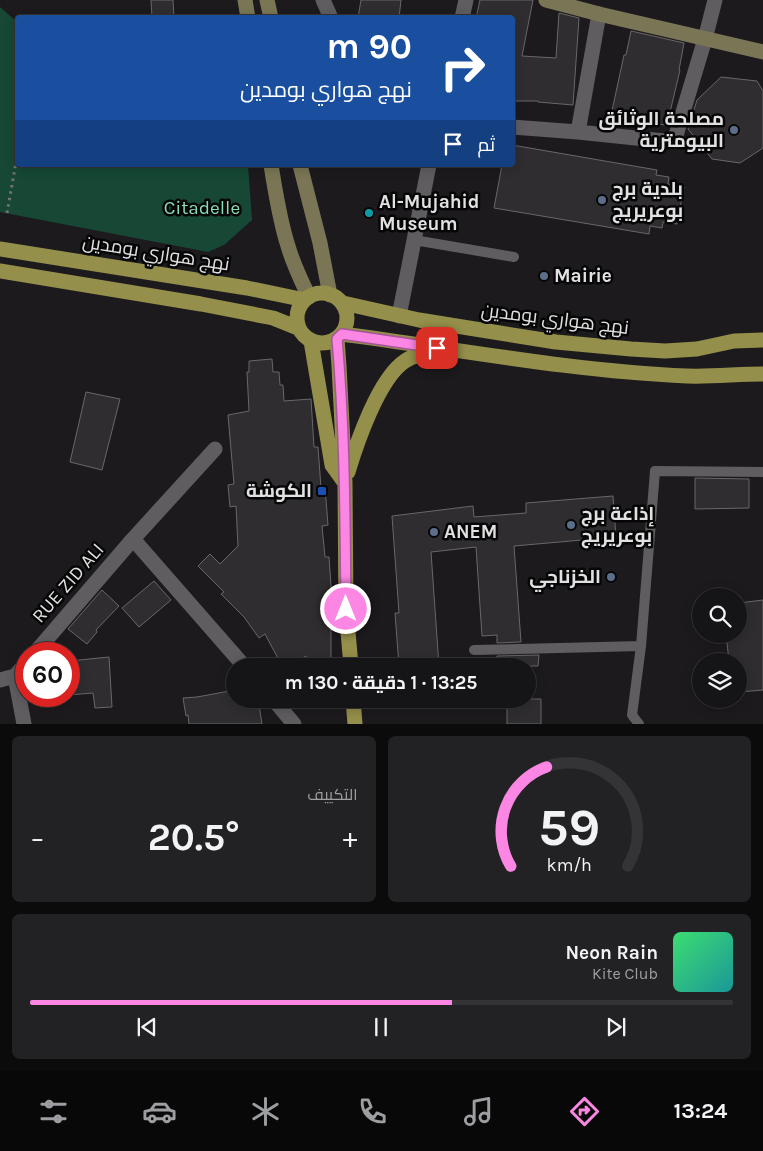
<!DOCTYPE html>
<html lang="ar">
<meta charset="utf-8">
<style>
:root{--surface:#151416;--page:#222123;--text:#f1f3f6;--muted:#9d9ea1;--line:#343335;--accent:#fc86e4}
body{margin:0;font-family:Karla,Cairo,sans-serif;background:var(--page);color:var(--text);direction:rtl;height:100vh;display:flex;flex-direction:column;font-size:19px;white-space:nowrap}
*{box-sizing:border-box;margin:0}
p{font-size:16px;color:var(--muted)}
.icon{flex:none;width:28px;height:28px;fill:none;stroke:currentColor;stroke-width:2;stroke-linecap:round;stroke-linejoin:round}
.map{position:relative;height:724px;overflow:hidden;direction:ltr}
.details{display:flex;flex-direction:column;gap:12px;padding:12px;background:#0c0b0c;flex:1}
.details>*{flex:none}
.banner{position:absolute;left:15px;top:15px;width:500px;height:152px;border-radius:5px;box-shadow:0 2px 12px #0003,0 0 0 1px var(--line);direction:rtl;background:#1a4fa0;color:#fff;overflow:hidden}
.fabs{position:absolute;left:692px;top:588px;display:grid;gap:10px}
.fabs a{display:grid;place-items:center;width:55px;height:55px;border-radius:50%;background:var(--surface);box-shadow:0 2px 12px #0003,0 0 0 1px var(--line);font-size:25px}
.speed{position:absolute;left:15px;top:642px;display:flex;gap:10px;font-size:25px;font-weight:700;text-align:center}
.speed>*{display:grid;place-content:center;width:65px;height:65px;border-radius:50%;background:var(--surface);box-shadow:0 2px 12px #0003,0 0 0 1px var(--line);line-height:1}
.speed .limit{border:8px solid #d22;background:#fff;color:#111}
.pin{position:absolute;display:grid;place-items:center;width:42px;height:42px;color:#fff;margin:-21px;border-radius:10px;box-shadow:0 2px 8px #0006}
.me{position:absolute;width:55px;margin:-28px;rotate:0deg;stroke-linejoin:round;filter:drop-shadow(0 0 4px #0008)}
.turn{display:flex;align-items:center;gap:18px;height:105px;padding:0 20px;font-size:22px}
.turn .icon{width:65px;height:65px;stroke-width:2.5}
.turn b{display:block;font-size:35px;line-height:42px}
.then{display:flex;align-items:center;height:48px;padding:0 20px;background:#0003;gap:10px;font-size:19px}
.big{font-size:38px;font-weight:700;line-height:1.1}
.details .tile{flex:1;display:flex;flex-direction:column;justify-content:center;gap:8px;min-width:0;padding:0 18px;border-radius:8px;background:var(--page)}
.details .dial{align-items:center;gap:0}
.dial svg{height:130px;overflow:visible;fill:none;stroke:var(--line);stroke-width:7;stroke-linecap:round;text-anchor:middle}
.dial text{fill:var(--text);stroke:none}
.song{display:flex;align-items:center;gap:15px}
.cover{width:60px;height:60px;border-radius:8px;background:linear-gradient(135deg,hsl(140 70% 55%),hsl(180 70% 35%))}
.played{height:5px;border-radius:2px;background:linear-gradient(90deg,var(--accent) 60%,var(--line) 60%)}
.keys{display:flex;justify-content:space-around;direction:ltr}
.heat{display:flex;justify-content:space-between;align-items:center;font-size:28px;direction:ltr}
.details .tiles{flex:1;display:grid;gap:12px;grid-template-columns:1fr 1fr}
.tile:last-child{grid-column:span 2}
.trip{position:absolute;left:226px;top:658px;width:310px;height:50px;border-radius:25px;background:var(--surface);box-shadow:0 2px 12px #0003,0 0 0 1px var(--line);font-weight:700;line-height:50px;text-align:center;direction:rtl}
.menu{display:flex;height:80px;justify-content:space-around;align-items:center;background:#080809;color:var(--muted)}
.menu .icon{width:35px;height:35px}
.menu .selected{color:var(--accent)}
.menu b{font-size:22px;color:var(--text)}
.map>svg:first-child{display:block}
</style>
<div class="map">
<svg width="763" height="724" viewBox="0 0 763 724">
<rect width="100%" height="100%" fill="#1c1a1d"/>
<!-- green -->
<path fill="#164835" d="M0 7 17 22 18 165H248L252 220 224 245 208 252 0 212Z"/>
<!-- building -->
<path fill="#2f2d30" stroke="#69676a" d="M151 0H173L174 18H152Z
M361 0H401L399 18H358Z
M480 0H533L522 56 556 58 559 13 579 18 573 105 538 102V101H512V18H476Z
M631 31 684 43 679 70H680L667 125 610 120 624 55H626Z
M721 77 757 81 763 91V148L740 163 712 159 688 129 697 100Z
M512 145 657 170 656 175 669 177 668 184 684 187 677 224 663 222 662 228 650 226 649 234 494 208 502 165H512Z
M272 359 273 372H279L280 385H283L284 401 311 399 314 447H318L321 488 325 487 328 525 322 526 325 557H329L333 615H331V666H306V656L287 666H282L265 634 259 638 244 617 221 594 224 592 198 566 210 554 220 564 238 546 236 506 230 507 228 485 234 484 228 415 249 411 247 372H249V361Z
M86 392 120 399 102 470 70 462Z
M695 478 749 479V508L695 509Z
M613 496 616 537 514 546 521 642 497 643V635L482 636 476 547 431 552 439 666H399L395 613H399L392 516 473 506 474 517 526 513V503Z
M154 581 171 600 139 627 122 608Z
M102 590 119 606 96 630 97 632 87 644 68 629Z
M763 600V690L739 692V661H729L726 634H739V603Z
M539 655 538 666H497V656Z
M109 657 112 707 95 708 93 693 69 695V661Z
M235 690V699H258L262 724H189L188 715 186 716 183 698 197 697Z
M507 699H541V724H507Z"/>
<g fill="none" stroke-linecap="round" stroke-linejoin="round">
<!-- path -->
<path stroke="#737274" stroke-width="3" stroke-dasharray="2.5 4" stroke-linecap="butt" d="M7 213 18 151"/>
<!-- lane -->
<path stroke="#5f5d60" stroke-width="10" d="M414 240 514 257
M474 650 641 646 655 471 763 472
M639 724 632 715 641 646"/>
<!-- street -->
<path stroke="#5f5d60" stroke-width="15" d="M323 0 331 18
M599 14 578 132 674 142 705 39 715 0
M462 18 466 0
M512 127 578 132
M399 316 429 165
M215 449 133 539 244 666
M34 654 133 539
M15 676 24 724
M0 680 15 676 26 663
M273 699 294 724"/>
<!-- secondary -->
<path stroke="#7a7655" stroke-width="15" d="M245 0 248 18
M267 0 271 18
M546 0 599 14 763 52
M271 165C275 190 280 222 288 246 293 264 301 280 309 297
M300 165 320 243 330 295"/>
<!-- primary -->
<path stroke="#948f4a" stroke-width="15" d="M0 249 247 288 305 300
M0 271 201 304 273 318 298 328
M297 318a25 25 0 1 1 50 0a25 25 0 1 1-50 0Z
M343 303 419 320 556 342 631 349 665 351 697 349 734 341 763 340
M342 334C457 349 571 371 687 376 712 377 738 374 763 374
M337 339 339 366 345 483 346 609 351 666
M311 341 332 465 345 483
M348 472C357 442 379 378 405 361 415 354 428 354 439 353
M353 699 355 724"/>
</g>
<g fill="none" stroke-linecap="round" stroke-linejoin="round">
<defs>
<path id="route" d="M346 609C345 519 345 429 337 339L342 334 437 348"/>
</defs>
<!-- route casing -->
<use href="#route" stroke="#a45794" stroke-width="12"/>
<!-- route -->
<use href="#route" stroke="#fc86e4" stroke-width="9"/>
</g>
<!-- markers -->
<g fill="#5c6f8a" stroke="#060607" stroke-width="2">
<circle cx="734" cy="130" r="5"/>
<circle cx="602" cy="200" r="5"/>
<circle cx="544" cy="276" r="5"/>
<circle cx="571" cy="525" r="5"/>
<circle cx="434" cy="532" r="5"/>
<circle cx="611" cy="577" r="5"/>
</g>
<circle fill="#0f9aa8" stroke="#060607" stroke-width="2" cx="369" cy="213" r="5"/>
<rect fill="#1a4fb4" stroke="#060607" stroke-width="2" x="317" y="486" width="10" height="10" rx="2.5"/>
<g text-anchor="middle" dominant-baseline="central" stroke-width="5" stroke-linejoin="round" paint-order="stroke">
<!-- poi labels -->
<g font-size="19" font-weight="bold" fill="#e1e0e2" stroke="#060607" text-anchor="start">
<text x="724" y="119" text-anchor="end">مصلحة الوثائق<tspan x="724" dy="22">البيومترية</tspan></text>
<text x="612" y="189">بلدية برج<tspan x="612" dy="22">بوعريريج</tspan></text>
<text x="379" y="202">Al-Mujahid<tspan x="379" dy="22">Museum</tspan></text>
<text x="554" y="276">Mairie</text>
<text x="312" y="491" text-anchor="end">الكوشة</text>
<text x="581" y="514">إذاعة برج<tspan x="581" dy="22">بوعريريج</tspan></text>
<text x="444" y="532">ANEM</text>
<text x="601" y="577" text-anchor="end">الخزناجي</text>
</g>
<!-- park labels -->
<g font-size="19" fill="#88ddb7" stroke="#060607">
<text x="202" y="208">Citadelle</text>
</g>
<!-- street labels -->
<g font-size="19" fill="#e1e0e2" stroke="#060607">
<text transform="translate(156 253) rotate(9)">نهج هواري بومدين</text>
<text transform="translate(555 319) rotate(7)">نهج هواري بومدين</text>
<text transform="translate(68 583) rotate(-49)">RUE ZID ALI</text>
</g>
</g>
</svg>
<div class="fabs">
<a><svg class="icon" aria-label="search" viewBox="0 0 24 24"><circle cx="10" cy="10" r="6"/><path d="M15 15l6 6"/></svg></a>
<a><svg class="icon" aria-label="layers" viewBox="0 0 24 24"><path d="M12 4l9 5-9 5-9-5zM3 14l9 5 9-5"/></svg></a>
</div>
<div class="speed"><div class="limit">60</div></div>
<div class="pin" style="left:437px;top:348px;background:#d93025"><svg class="icon" aria-label="arrive" viewBox="0 0 24 24"><path d="M6 21V4h12l-3 4 3 4H6"/></svg></div>
<svg class="me" style="left:346px;top:609px" viewBox="-20 -20 40 40"><circle r="17" fill="#fc86e4" stroke="#fff" stroke-width="3"/><path d="M0-11L8 9 0 5-8 9z" fill="#fff"/></svg>
<div class="trip">13:25 · 1 دقيقة · 130 m</div>
<div class="banner">
<div class="turn"><svg class="icon" aria-label="right" viewBox="0 0 24 24"><path d="M7 20v-9h11M14 6l5 5-5 5"/></svg><div><b>90 m</b>نهج هواري بومدين</div></div>
<div class="then">ثم<svg class="icon" aria-label="arrive" viewBox="0 0 24 24"><path d="M6 21V4h12l-3 4 3 4H6"/></svg></div>
</div>
</div>
<section class="details">
<div class="tiles">
<div class="tile dial"><svg viewBox="0 0 100 80">
<path d="M14 69A42 42 0 1 1 86 69"/>
<path d="M14 69A42 42 0 0 1 36 8" stroke="#fc86e4"/>
<text x="50" y="56" font-size="32" font-weight="700">59</text>
<text x="50" y="72" font-size="11">km/h</text>
</svg></div>
<div class="tile"><p>التكييف</p>
<div class="heat"><a>−</a><b class="big">20.5°</b><a>+</a></div>
</div>
<div class="tile">
<div class="song"><i class="cover"></i><div><b>Neon Rain</b><p>Kite Club</p></div></div>
<div class="played"></div>
<div class="keys"><svg class="icon" aria-label="previous" viewBox="0 0 24 24"><path d="M18 5L8 12l10 7zM5 5v14"/></svg><svg class="icon" aria-label="pause" viewBox="0 0 24 24"><path d="M8 5v14M16 5v14"/></svg><svg class="icon" aria-label="next" viewBox="0 0 24 24"><path d="M6 5l10 7-10 7zM19 5v14"/></svg></div>
</div>
</div>
</section>
<nav class="menu">
<b>13:24</b>
<svg class="icon selected" aria-label="directions" viewBox="0 0 24 24"><path d="M12 3l9 9-9 9-9-9zM9 14v-3h6M13 9l2 2-2 2"/></svg>
<svg class="icon" aria-label="music" viewBox="0 0 24 24"><path d="M9 18V5l10-2v13"/><circle cx="6" cy="18" r="3"/><circle cx="16" cy="16" r="3"/></svg>
<svg class="icon" aria-label="phone" viewBox="0 0 24 24"><path d="M5 4h4l2 5-3 2q2 4 5 5l2-3 5 2v4C11 20 4 13 5 4z"/></svg>
<svg class="icon" aria-label="climate" viewBox="0 0 24 24"><path d="M12 3v18M4 7l16 10M4 17L20 7"/></svg>
<svg class="icon" aria-label="car" viewBox="0 0 24 24"><path d="M5 17H2v-5l4-1 3-4h7l3 4 3 1v5h-3M9 17h6M6 11h13"/><circle cx="7" cy="17" r="2"/><circle cx="17" cy="17" r="2"/></svg>
<svg class="icon" aria-label="filters" viewBox="0 0 24 24"><path d="M4 7h16M4 17h16"/><circle cx="9" cy="7" r="2"/><circle cx="15" cy="17" r="2"/></svg>
</nav>
